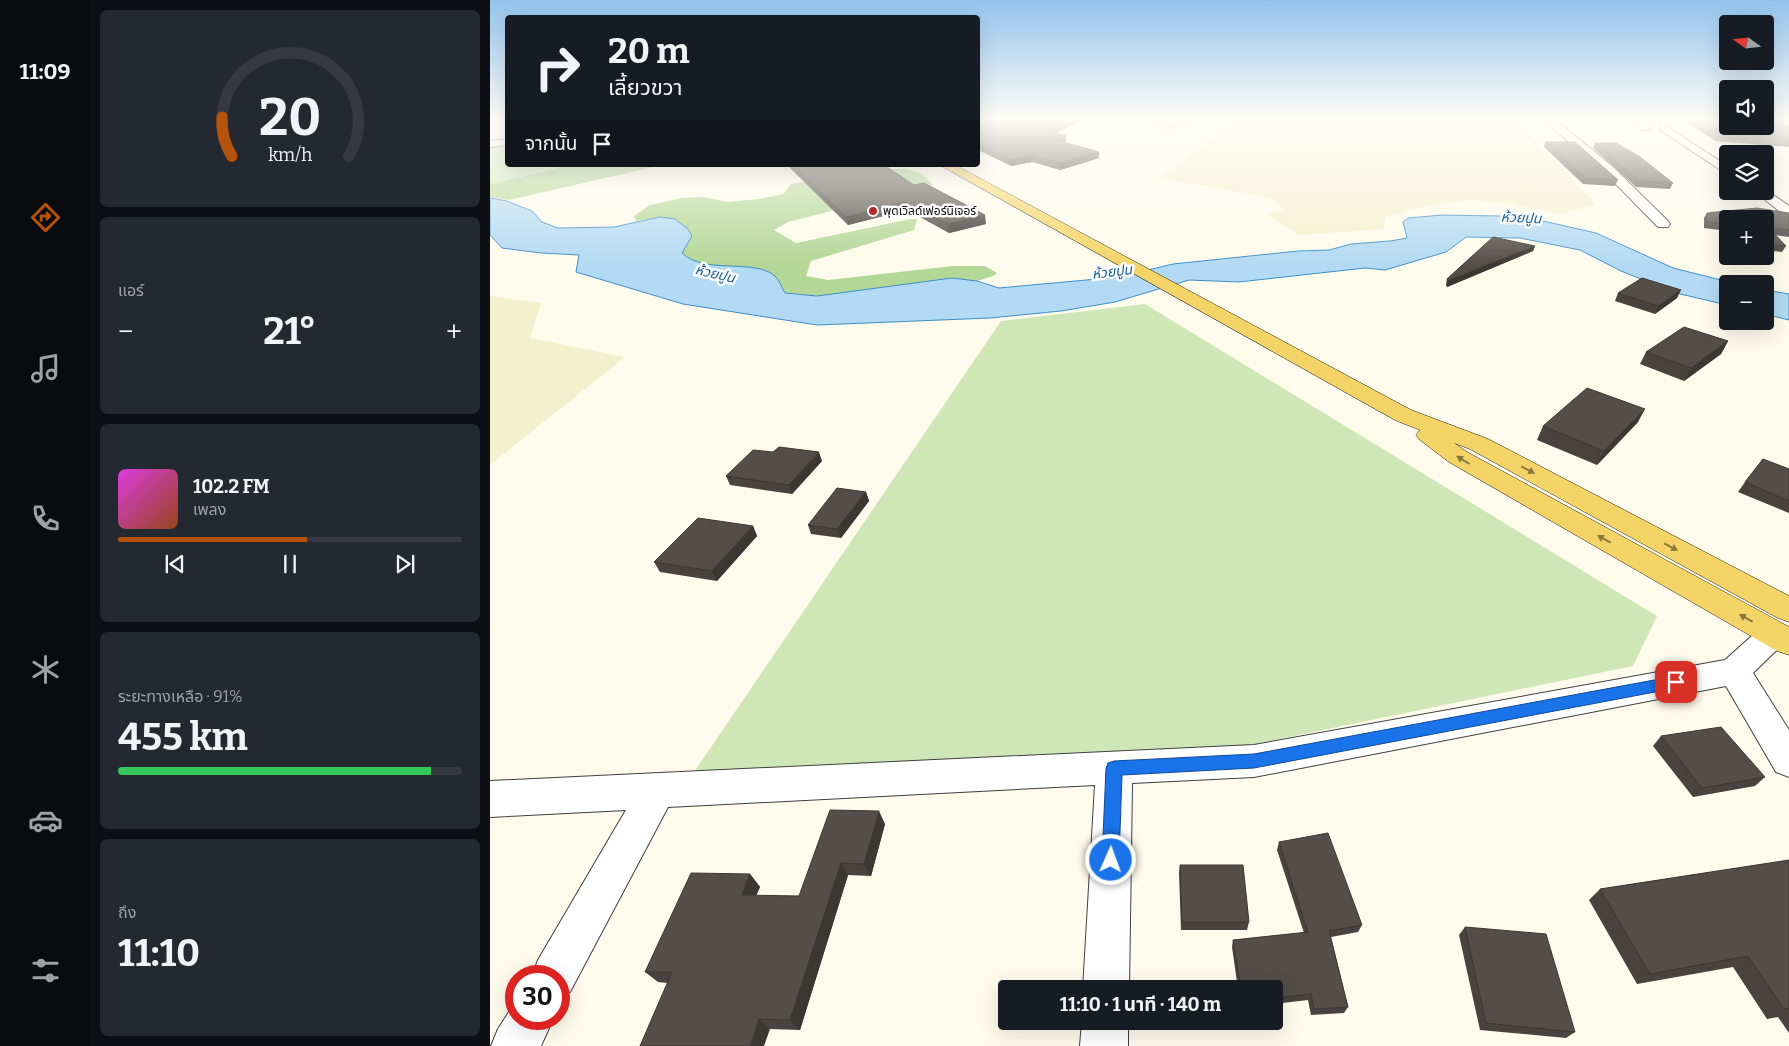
<!DOCTYPE html>
<html lang="th">
<meta charset="utf-8">
<style>
:root{--surface:#171b24;--page:#242831;--text:#f1f3f6;--muted:#9ea1a6;--line:#363941;--accent:#b45309}
body{margin:0;font-family:Bitter,"Noto Sans Thai",serif;background:var(--page);color:var(--text);height:100vh;display:flex;flex-direction:column;font-size:19px;white-space:nowrap}
*{box-sizing:border-box;margin:0}
p{font-size:16px;color:var(--muted)}
.icon{flex:none;width:28px;height:28px;fill:none;stroke:currentColor;stroke-width:2;stroke-linecap:round;stroke-linejoin:round}
.map{position:relative;flex:1;overflow:hidden}
.panel{display:flex;flex-direction:column;gap:10px;padding:10px;background:#0d0f14;width:400px}
.panel>*{flex:none}
.hud{position:absolute;left:15px;top:15px;width:475px;height:152px;border-radius:5px;box-shadow:0 5px 20px #0002;background:#171b24;color:var(--text);overflow:hidden}
.needle{width:32px;rotate:285deg}
.fabs{position:absolute;left:1229px;top:15px;display:grid;gap:10px}
.fabs a{display:grid;place-items:center;width:55px;height:55px;border-radius:5px;background:var(--surface);box-shadow:0 5px 20px #0002;font-size:25px}
.speed{position:absolute;left:15px;top:965px;display:flex;gap:10px;font-size:25px;font-weight:700;text-align:center}
.speed>*{display:grid;place-content:center;width:65px;height:65px;border-radius:50%;background:var(--surface);box-shadow:0 5px 20px #0002;line-height:1}
.speed .limit{border:8px solid #d22;background:#fff;color:#111}
.pin{position:absolute;display:grid;place-items:center;width:42px;height:42px;color:#fff;margin:-21px;border-radius:10px;box-shadow:0 2px 8px #0006}
.me{position:absolute;width:55px;margin:-28px;rotate:2deg;stroke-linejoin:round;filter:drop-shadow(0 0 4px #0008)}
.turn{display:flex;align-items:center;gap:18px;height:105px;padding:0 20px;font-size:22px}
.turn .icon{width:65px;height:65px;stroke-width:2.5}
.turn b{display:block;font-size:35px;line-height:42px}
.then{display:flex;align-items:center;height:48px;padding:0 20px;background:#0003;gap:10px;font-size:19px}
.big{font-size:38px;font-weight:700;line-height:1.1}
.panel .widget{flex:1;display:flex;flex-direction:column;justify-content:center;gap:8px;min-width:0;padding:0 18px;border-radius:8px;background:var(--page)}
.panel .dial{align-items:center;gap:0}
.dial svg{height:130px;overflow:visible;fill:none;stroke:var(--line);stroke-width:7;stroke-linecap:round;text-anchor:middle}
.dial text{fill:var(--text);stroke:none}
.song{display:flex;align-items:center;gap:15px}
.cover{width:60px;height:60px;border-radius:8px;background:linear-gradient(135deg,hsl(300 70% 55%),hsl(20 70% 35%))}
.played{height:5px;border-radius:2px;background:linear-gradient(90deg,var(--accent) 55%,var(--line) 55%)}
.keys{display:flex;justify-content:space-around;direction:ltr}
.heat{display:flex;justify-content:space-between;align-items:center;font-size:28px;direction:ltr}
.charge{height:8px;border-radius:4px;background:linear-gradient(90deg,#34c759 91%,var(--line) 0)}
.trip{position:absolute;left:508px;top:980px;width:285px;height:50px;border-radius:5px;background:var(--surface);box-shadow:0 5px 20px #0002;font-weight:700;line-height:50px;text-align:center}
main{display:flex;flex:1;min-height:0}
.menu{display:flex;flex-direction:column;width:90px;justify-content:space-around;align-items:center;background:#090b0e;color:var(--muted)}
.menu .icon{width:35px;height:35px}
.menu .on{color:var(--accent)}
.menu b{font-size:22px;color:var(--text)}
.map>svg:first-child{display:block}
</style>
<main>
<nav class="menu">
<b>11:09</b>
<svg class="icon on" aria-label="directions" viewBox="0 0 24 24"><path d="M12 3l9 9-9 9-9-9zM9 14v-3h6M13 9l2 2-2 2"/></svg>
<svg class="icon" aria-label="music" viewBox="0 0 24 24"><path d="M9 18V5l10-2v13"/><circle cx="6" cy="18" r="3"/><circle cx="16" cy="16" r="3"/></svg>
<svg class="icon" aria-label="phone" viewBox="0 0 24 24"><path d="M5 4h4l2 5-3 2q2 4 5 5l2-3 5 2v4C11 20 4 13 5 4z"/></svg>
<svg class="icon" aria-label="climate" viewBox="0 0 24 24"><path d="M12 3v18M4 7l16 10M4 17L20 7"/></svg>
<svg class="icon" aria-label="car" viewBox="0 0 24 24"><path d="M5 17H2v-5l4-1 3-4h7l3 4 3 1v5h-3M9 17h6M6 11h13"/><circle cx="7" cy="17" r="2"/><circle cx="17" cy="17" r="2"/></svg>
<svg class="icon" aria-label="filters" viewBox="0 0 24 24"><path d="M4 7h16M4 17h16"/><circle cx="9" cy="7" r="2"/><circle cx="15" cy="17" r="2"/></svg>
</nav>
<section class="panel">
<div class="widget dial"><svg viewBox="0 0 100 80">
<path d="M14 69A42 42 0 1 1 86 69"/>
<path d="M14 69A42 42 0 0 1 8 45" stroke="#b45309"/>
<text x="50" y="56" font-size="32" font-weight="700">20</text>
<text x="50" y="72" font-size="11">km/h</text>
</svg></div>
<div class="widget"><p>แอร์</p>
<div class="heat"><a>−</a><b class="big">21°</b><a>+</a></div>
</div>
<div class="widget">
<div class="song"><i class="cover"></i><div><b>102.2 FM</b><p>เพลง</p></div></div>
<div class="played"></div>
<div class="keys"><svg class="icon" aria-label="previous" viewBox="0 0 24 24"><path d="M18 5L8 12l10 7zM5 5v14"/></svg><svg class="icon" aria-label="pause" viewBox="0 0 24 24"><path d="M8 5v14M16 5v14"/></svg><svg class="icon" aria-label="next" viewBox="0 0 24 24"><path d="M6 5l10 7-10 7zM19 5v14"/></svg></div>
</div>
<div class="widget"><p>ระยะทางเหลือ · 91%</p><b class="big">455 km</b><div class="charge"></div></div>
<div class="widget"><p>ถึง</p><b class="big">11:10</b></div>
</section>
<div class="map">
<svg width="1299" height="1046" viewBox="0 0 1299 1046">
<rect width="100%" height="100%" fill="#fefbec"/>
<!-- farmland -->
<path fill="#f3f1cd" d="M753 118H958L1026 122 1106 204 1071 214 1017 203 978 200 940 205 896 216 893 229 809 235 778 215 795 210 782 198 668 178Z
M0 296 51 303 40 338 135 357 0 465Z"/>
<!-- green -->
<path fill="#cfe7b7" d="M17 139 18 165H78L0 184V140Z
M655 304 1167 616 1143 666 736 750 202 775 511 321Z"/>
<!-- forest -->
<path fill="#b3d797" d="M657 118H706L698 127 676 129 663 125 665 121Z
M81 165H172L19 200 0 197V184Z
M405 169C423 169 432 171 443 185L298 222 284 230 306 243 421 219H427L424 230 321 261 316 276 338 280 463 266H495L507 273 503 276 487 281 462 278 342 295 327 296 295 293C292 288 289 280 285 276 265 260 220 272 198 259 185 252 177 229 170 217L146 221 144 216 160 205 191 198 212 197 238 202 269 199 293 194 301 184 329 179 344 180Z"/>
<!-- water -->
<path fill="#b3daf4" stroke="#3c8ec8" d="M0 198 17 201 42 211 52 222 68 228 124 227 170 217 185 219 198 229 202 236 192 253C215 275 264 258 285 276 289 280 292 288 295 293L327 296 462 278 487 281 509 288 629 277 683 264 808 251 839 250 861 244 900 241 917 238 913 222 918 218 952 215 1009 216 1053 221 1106 233 1183 268 1247 284H1238L1237 305 1186 293 1131 271 1090 250 1030 238 976 237 956 252 895 270 875 268 749 282 699 280 625 302 571 311 500 318 327 325 193 304 86 272 89 255 51 253 12 248 0 235Z
M1275 290 1299 294V320L1275 314Z"/>
<g fill="none" stroke-linecap="round" stroke-linejoin="round">
<defs>
<path id="minor" d="M1147 118H1157L1161 128 1160 130H1152Z
M1059 121H1067L1123 167 1178 221 1180 224 1178 227H1168L1115 173 1059 125Z
M1174 125 1238 166V175L1170 130V126Z
M18 139V145L0 147V141Z
M1275 189 1299 206V216L1294 215 1264 191H1275Z
M1284 622 1295 626 1299 635 1295 642 1263 673 1299 730V777L1286 772 1236 686 764 777 642 783 639 989H593L605 785 178 807 80 992 69 996V976H42L48 960 136 810 0 817V781L764 745 1235 660 1273 626Z
M26 1001V1019H63L51 1046H1L8 1029Z
M592 1021H638V1046H590Z"/>
<path id="major" d="M450 165H465L921 410 998 439 1299 596V622L1288 618 980 449 964 443 977 452 1299 627V655L1287 651 959 462 930 440 926 435 930 430 905 420Z"/>
</defs>
<!-- minor casing -->
<use href="#minor" stroke="#3f3f3f" stroke-width="2"/>
<!-- major casing -->
<use href="#major" stroke="#1d1d1d" stroke-width="1"/>
<!-- minor -->
<use href="#minor" fill="#fff" fill-rule="evenodd"/>
<!-- major -->
<use href="#major" fill="#f4d466" fill-rule="evenodd"/>
</g>
<!-- wall -->
<path fill="#48433f" d="M488 118 567 133 576 142V143L609 158 570 170 542 162 521 166 488 150Z
M1192 118H1238L1299 126V147L1225 141 1192 119Z
M1055 142 1128 180 1125 186 1093 184 1054 147Z
M1105 143 1183 183 1180 189 1146 187 1103 148Z
M299 165H394L424 185 496 224 459 233 417 210 358 225 300 168Z
M1217 213H1299V237L1285 235 1296 246 1292 252 1275 250V219H1238V231L1214 228V218Z
M1045 246 1043 251 957 287 956 285 957 279Z
M1128 293 1187 298 1165 314 1125 301Z
M1238 341 1231 354 1194 381 1150 364 1156 352Z
M1148 422 1107 465 1047 440 1053 426Z
M332 461 302 494 240 485 236 476Z
M1299 469V513L1248 492 1255 482Z
M376 492 379 501 351 538 321 534 318 525Z
M263 526 267 536 227 581 170 572 164 562Z
M1171 736 1275 777 1265 786 1203 797 1163 746Z
M395 824 381 876 358 875 310 1030 280 1029 178 983 168 982 155 972 260 874 270 887 266 896H309Z
M789 842 872 925 868 932 841 937 858 1007 854 1013 821 1015 818 1000 784 1004V989H748L742 947 743 940 814 933 787 850Z
M1299 860V1033L1288 1017 1277 1019 1243 967 1147 984 1099 900 1110 889Z
M690 865 759 922 757 930H691L689 873Z
M975 927 1085 1032 1076 1038 990 1030 969 935Z"/>
<!-- shaded-wall -->
<path fill="#3b3733" d="M585 118H598L559 136 558 130Z
M576 136V144L566 140 571 137Z
M609 152V158L570 170V163Z
M541 155 542 162 521 166V160Z
M415 202 417 210 358 225 356 217Z
M495 215 496 224 459 233 458 224Z
M1045 246 1043 251 957 287 958 281Z
M1191 290 1187 298 1165 314 1168 306Z
M1238 341 1231 354 1194 381 1201 368Z
M1155 409 1148 422 1107 465 1114 451Z
M329 452 332 461 302 494 299 485Z
M376 492 379 501 351 538 347 529Z
M263 526 267 536 227 581 222 571Z
M389 811 395 824 381 876 374 864Z
M351 863 358 875 310 1030 300 1020Z
M260 874 270 887 261 907 252 895Z
M269 1019 280 1029 274 1046H260Z"/>
<!-- building -->
<path fill="#544e49" stroke="#3b3733" d="M488 118H585L558 130 576 136 571 137 575 138 566 140 609 152 570 163 541 155 521 160 488 144V142H490L488 141Z
M1200 118H1238V126H1275V118H1285L1299 126V141L1228 136Z
M1055 142H1085L1128 180 1095 178Z
M1105 143H1126L1150 157 1183 183 1149 181Z
M302 165H394L424 185 434 183 495 215 458 224 415 202 356 217Z
M1267 208 1299 213V230L1279 228 1296 246 1275 244V219H1238V224L1217 222V213Z
M1003 237 1045 246 958 281 957 279Z
M1152 278 1191 290 1168 306 1128 293Z
M1194 327 1238 341 1201 368 1156 352Z
M1097 388 1155 409 1114 451 1053 426Z
M289 447 329 452 299 485 236 476 263 450 283 452Z
M1273 459 1299 469V501L1255 482Z
M347 488 376 492 347 529 318 525Z
M208 518 263 526 222 571 164 562Z
M1231 727 1275 777 1212 788 1171 736Z
M340 810 389 811 374 864 351 863 300 1020 269 1019 260 1046H150L182 972H155L201 873 260 874 252 895 309 896Z
M838 833 872 925 839 931 858 1007 824 1009 821 994 784 998V989H751L743 940 818 932 789 842Z
M1299 860V1008L1294 1009 1258 956 1160 974 1110 889Z
M690 865H753L759 922H692Z
M975 927 1056 934 1085 1032 996 1023Z"/>
<!-- one-way arrows -->
<defs><path id="oneway-solid" d="M-6-.8H1V-3.2L6.5 0L1 3.2V.8H-6Z" transform="scale(1.25)"/></defs>
<g fill="#8c7a3e">
<use href="#oneway-solid" transform="translate(973 460) rotate(-149)"/>
<use href="#oneway-solid" transform="translate(1038 470) rotate(28)"/>
<use href="#oneway-solid" transform="translate(1114 539) rotate(-151)"/>
<use href="#oneway-solid" transform="translate(1181 547) rotate(28)"/>
<use href="#oneway-solid" transform="translate(1256 618) rotate(-151)"/>
</g>
<!-- sky -->
<linearGradient id="sky" x2="0" y2="1"><stop stop-color="#93c3ed"/><stop offset="0.45" stop-color="#fffdf6"/><stop offset="1" stop-color="#fffdf6" stop-opacity="0"/></linearGradient>
<rect width="1299" height="265" fill="url(#sky)"/>
<!-- route -->
<path fill="#1a73e8" stroke="#114b97" d="M1186 676 1191 678 1193 682 1191 686 1186 688 764 768 632 775 629 860 627 866 621 869 614 866 612 860 616 768 618 763 624 761 764 754Z"/>
<!-- markers -->
<circle fill="#b7292e" stroke="#fff" stroke-width="2" cx="383" cy="211" r="5"/>
<g text-anchor="middle" dominant-baseline="central" stroke-width="5" stroke-linejoin="round" paint-order="stroke">
<!-- far-poi labels -->
<g font-size="12" fill="#0c0c0c" stroke="#fff" text-anchor="start">
<text x="393" y="211">พุดเวิลด์เฟอร์นิเจอร์</text>
</g>
<!-- far-water labels -->
<g font-size="14" font-style="italic" fill="#1a6099" stroke="#fff">
<text transform="translate(1031 218) rotate(3)">ห้วยปูน</text>
<text transform="translate(622 272) rotate(-7)">ห้วยปูน</text>
<text transform="translate(225 274) rotate(13)">ห้วยปูน</text>
</g>
</g>
</svg>
<div class="fabs">
<a><svg class="needle" viewBox="-14 -14 28 28"><path d="M0-13l5 13h-10z" fill="#e53935"/><path d="M0 13l5-13h-10z" fill="#9ea1a6"/></svg></a>
<a><svg class="icon" aria-label="sound" viewBox="0 0 24 24"><path d="M4 9h4l5-4v14l-5-4H4zM17 9q2 3 0 6"/></svg></a>
<a><svg class="icon" aria-label="layers" viewBox="0 0 24 24"><path d="M12 4l9 5-9 5-9-5zM3 14l9 5 9-5"/></svg></a>
<a>+</a>
<a>−</a>
</div>
<div class="speed"><div class="limit">30</div></div>
<div class="pin" style="left:1186px;top:682px;background:#d93025"><svg class="icon" aria-label="arrive" viewBox="0 0 24 24"><path d="M6 21V4h12l-3 4 3 4H6"/></svg></div>
<svg class="me" style="left:621px;top:860px" viewBox="-20 -20 40 40"><circle r="17" fill="#1a73e8" stroke="#fff" stroke-width="3"/><path d="M0-11L8 9 0 5-8 9z" fill="#fff"/></svg>
<div class="trip">11:10 · 1 นาที · 140 m</div>
<div class="hud">
<div class="turn"><svg class="icon" aria-label="right" viewBox="0 0 24 24"><path d="M7 20v-9h11M14 6l5 5-5 5"/></svg><div><b>20 m</b>เลี้ยวขวา</div></div>
<div class="then">จากนั้น<svg class="icon" aria-label="arrive" viewBox="0 0 24 24"><path d="M6 21V4h12l-3 4 3 4H6"/></svg></div>
</div>
</div>
</main>
